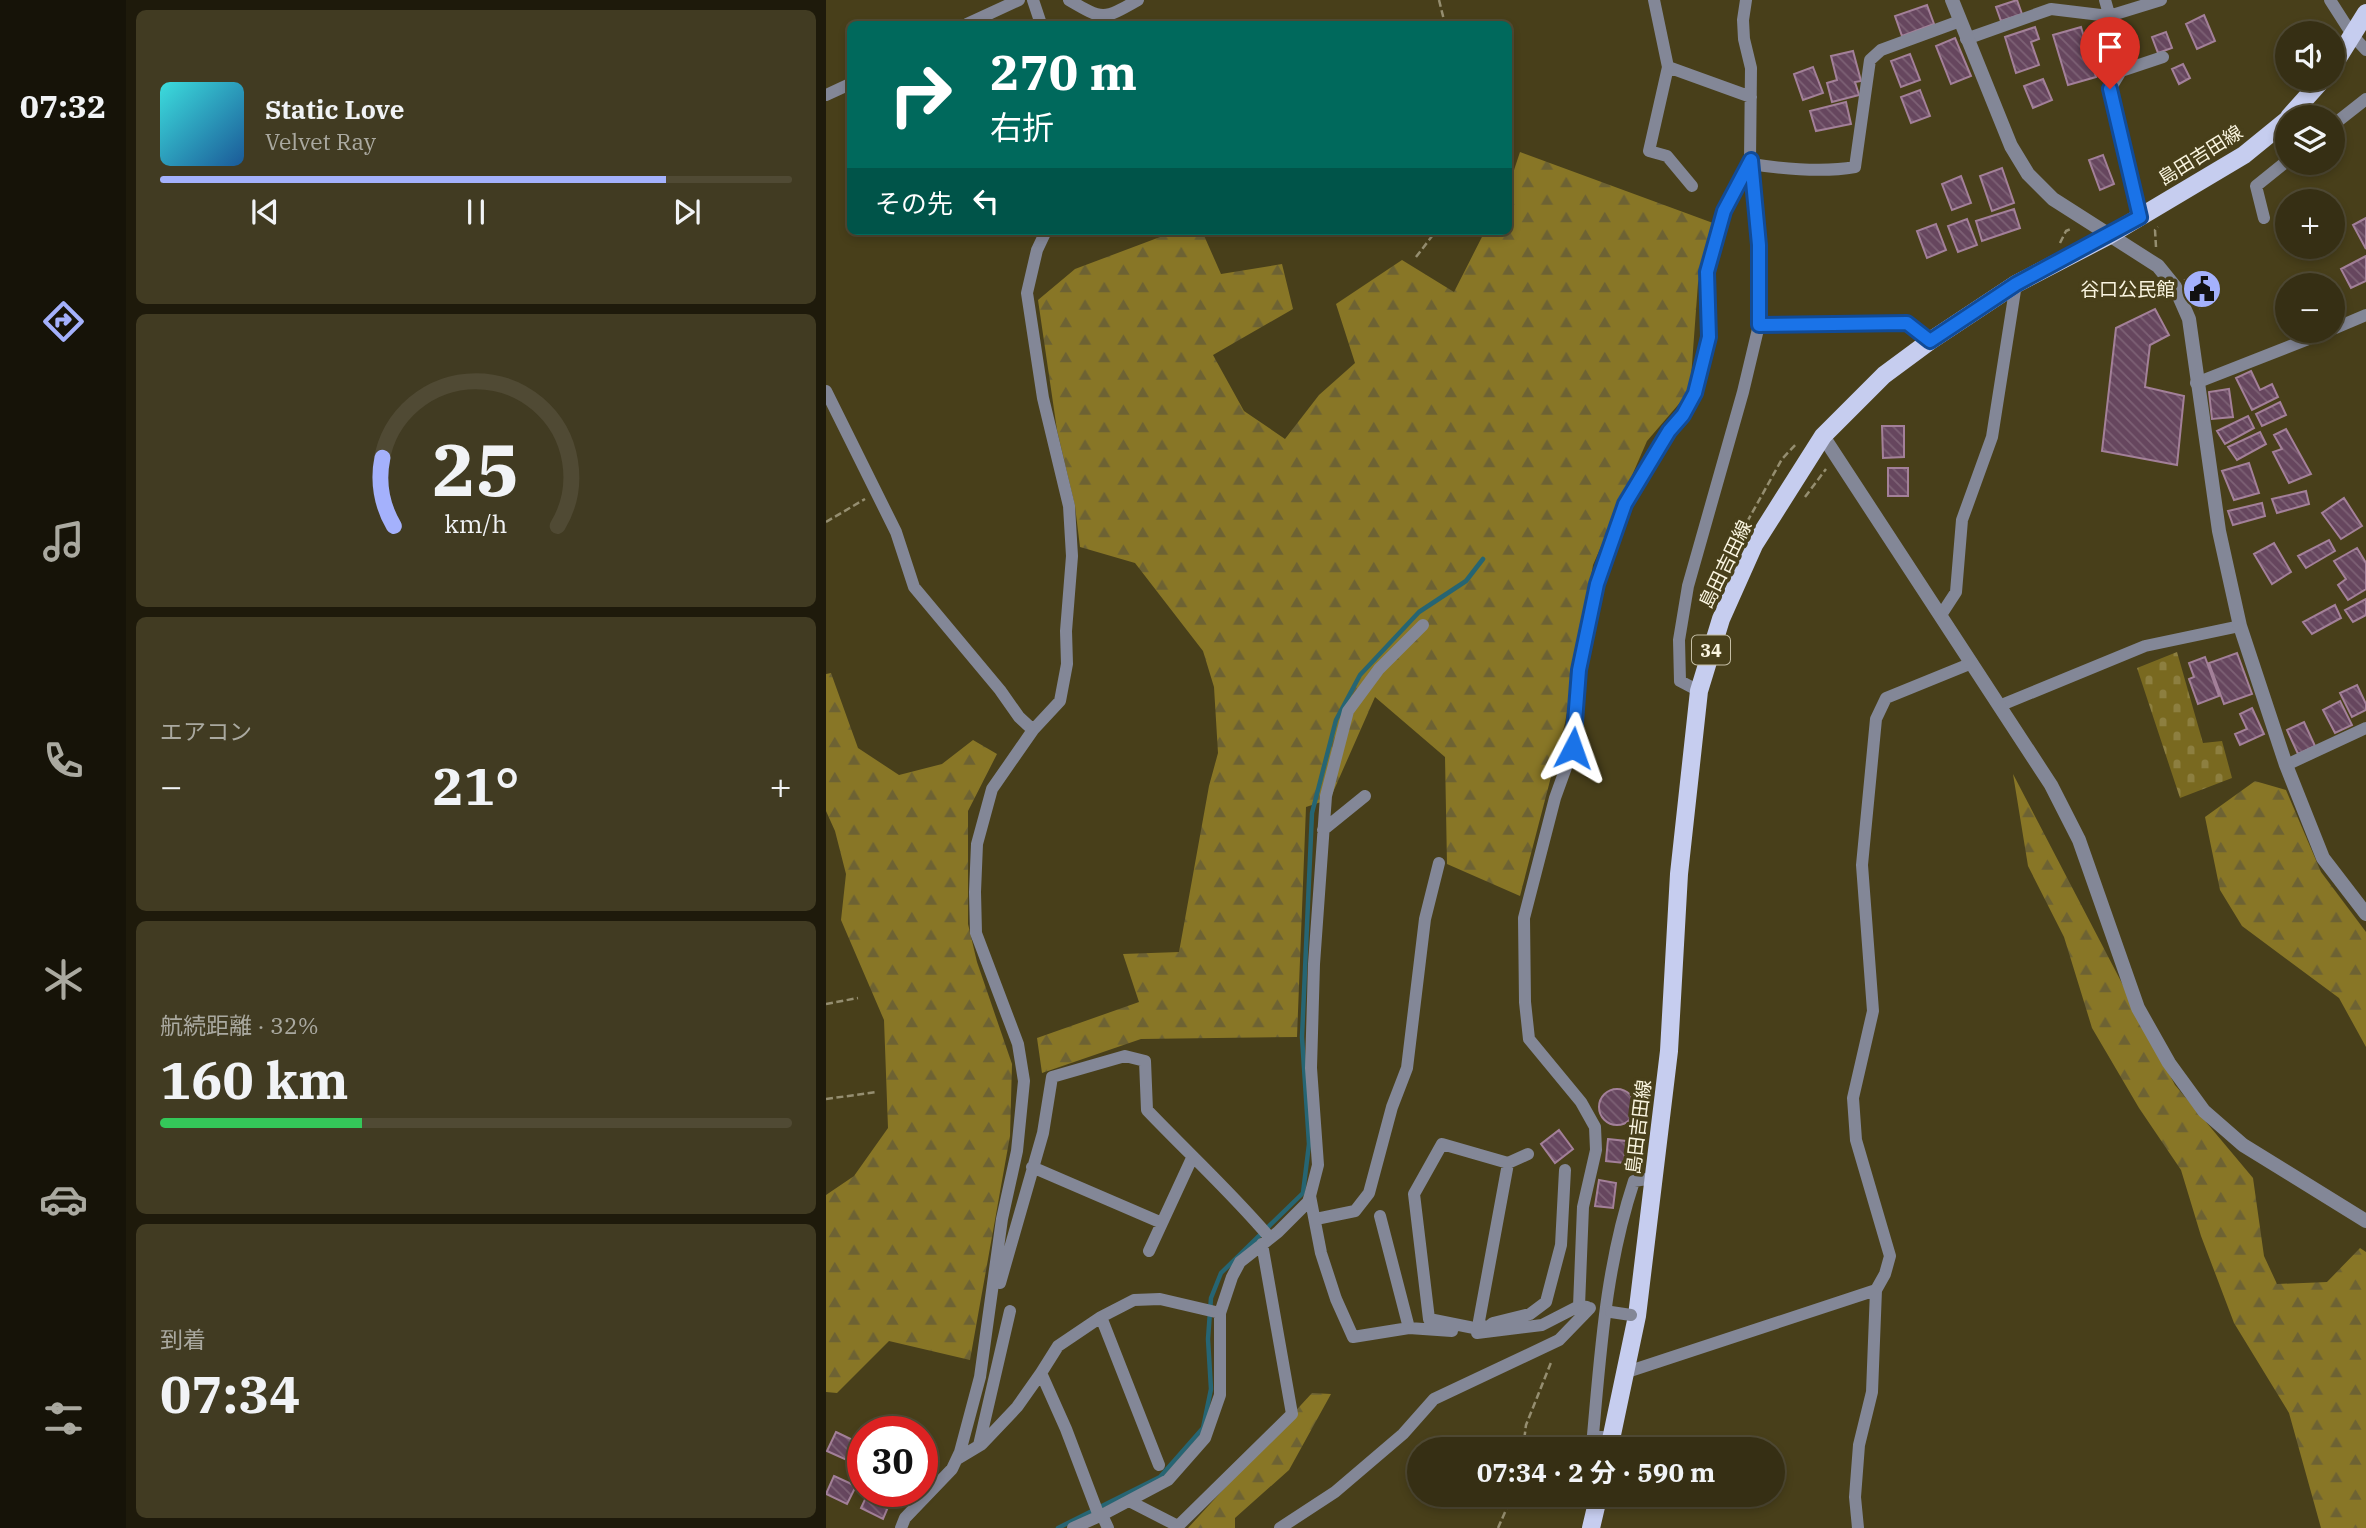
<!DOCTYPE html>
<html lang="ja">
<meta charset="utf-8">
<style>
:root{--surface:#362f14;--page:#413b22;--text:#f1f3f6;--muted:#aaa9a0;--line:#504a34;--accent:#a4b1fc}
body{margin:0;font-family:"IBM Plex Serif","Noto Sans JP",serif;background:var(--page);color:var(--text);height:100vh;display:flex;flex-direction:column;font-size:26px;white-space:nowrap}
*{box-sizing:border-box;margin:0}
p{font-size:23px;color:var(--muted)}
.icon{flex:none;width:38px;height:38px;fill:none;stroke:currentColor;stroke-width:2;stroke-linecap:round;stroke-linejoin:round}
.map{position:relative;flex:1;overflow:hidden}
.drawer{display:flex;flex-direction:column;gap:10px;padding:10px;background:#1e1a0b;width:700px}
.drawer>*{flex:none}
.hud{position:absolute;left:21px;top:21px;width:665px;height:214px;border-radius:10px;box-shadow:0 4px 10px #0003,0 0 0 2px var(--line);background:#00695c;color:#fff;overflow:hidden}
.buttons{position:absolute;left:1449px;top:21px;display:grid;gap:14px}
.buttons a{display:grid;place-items:center;width:70px;height:70px;border-radius:50%;background:var(--surface);box-shadow:0 4px 10px #0003,0 0 0 2px var(--line);font-size:35px}
.speed{position:absolute;left:21px;top:1416px;display:flex;gap:14px;font-size:35px;font-weight:700;text-align:center}
.speed>*{display:grid;place-content:center;width:91px;height:91px;border-radius:50%;background:var(--surface);box-shadow:0 4px 10px #0003,0 0 0 2px var(--line);line-height:1}
.speed .limit{border:10px solid #d22;background:#fff;color:#111}
.pin{position:absolute;display:grid;place-items:center;width:60px;height:60px;color:#fff;margin:-72px -30px;border-radius:50% 50% 50% 0;rotate:-45deg;box-shadow:0 0 7px #0007}
.pin .icon{rotate:45deg}
.me{position:absolute;width:77px;margin:-38px;rotate:4deg;stroke-linejoin:round;filter:drop-shadow(0 0 5px #0008)}
.turn{display:flex;align-items:center;gap:24px;height:147px;padding:0 28px;font-size:32px}
.turn .icon{width:91px;height:91px;stroke-width:2.5}
.turn b{display:block;font-size:49px;line-height:60px}
.then{display:flex;align-items:center;height:66px;padding:0 28px;background:#0003;gap:14px;font-size:26px}
.big{font-size:52px;font-weight:700;line-height:1.1}
.drawer .tile{flex:1;display:flex;flex-direction:column;justify-content:center;gap:10px;min-width:0;padding:0 24px;border-radius:10px;background:var(--page)}
.drawer .dial{align-items:center;gap:0}
.dial svg{height:182px;overflow:visible;fill:none;stroke:var(--line);stroke-width:7;stroke-linecap:round;text-anchor:middle}
.dial text{fill:var(--text);stroke:none}
.song{display:flex;align-items:center;gap:21px}
.cover{width:84px;height:84px;border-radius:10px;background:linear-gradient(135deg,hsl(180 70% 55%),hsl(210 70% 35%))}
.played{height:7px;border-radius:4px;background:linear-gradient(90deg,var(--accent) 80%,var(--line) 80%)}
.keys{display:flex;justify-content:space-around;direction:ltr}
.heat{display:flex;justify-content:space-between;align-items:center;font-size:38px;direction:ltr}
.charge{height:10px;border-radius:5px;background:linear-gradient(90deg,#34c759 32%,var(--line) 0)}
.trip{position:absolute;left:581px;top:1437px;width:378px;height:70px;border-radius:35px;background:var(--surface);box-shadow:0 4px 10px #0003,0 0 0 2px var(--line);font-weight:700;line-height:70px;text-align:center}
main{display:flex;flex:1;min-height:0}
.dock{display:flex;flex-direction:column;width:126px;justify-content:space-around;align-items:center;background:#161308;color:var(--muted)}
.dock .icon{width:49px;height:49px}
.dock .selected{color:var(--accent)}
.dock b{font-size:32px;color:var(--text)}
.map>svg:first-child{display:block}
</style>
<main>
<nav class="dock">
<b>07:32</b>
<svg class="icon selected" aria-label="directions" viewBox="0 0 24 24"><path d="M12 3l9 9-9 9-9-9zM9 14v-3h6M13 9l2 2-2 2"/></svg>
<svg class="icon" aria-label="music" viewBox="0 0 24 24"><path d="M9 18V5l10-2v13"/><circle cx="6" cy="18" r="3"/><circle cx="16" cy="16" r="3"/></svg>
<svg class="icon" aria-label="phone" viewBox="0 0 24 24"><path d="M5 4h4l2 5-3 2q2 4 5 5l2-3 5 2v4C11 20 4 13 5 4z"/></svg>
<svg class="icon" aria-label="climate" viewBox="0 0 24 24"><path d="M12 3v18M4 7l16 10M4 17L20 7"/></svg>
<svg class="icon" aria-label="car" viewBox="0 0 24 24"><path d="M5 17H2v-5l4-1 3-4h7l3 4 3 1v5h-3M9 17h6M6 11h13"/><circle cx="7" cy="17" r="2"/><circle cx="17" cy="17" r="2"/></svg>
<svg class="icon" aria-label="filters" viewBox="0 0 24 24"><path d="M4 7h16M4 17h16"/><circle cx="9" cy="7" r="2"/><circle cx="15" cy="17" r="2"/></svg>
</nav>
<section class="drawer">
<div class="tile">
<div class="song"><i class="cover"></i><div><b>Static Love</b><p>Velvet Ray</p></div></div>
<div class="played"></div>
<div class="keys"><svg class="icon" aria-label="previous" viewBox="0 0 24 24"><path d="M18 5L8 12l10 7zM5 5v14"/></svg><svg class="icon" aria-label="pause" viewBox="0 0 24 24"><path d="M8 5v14M16 5v14"/></svg><svg class="icon" aria-label="next" viewBox="0 0 24 24"><path d="M6 5l10 7-10 7zM19 5v14"/></svg></div>
</div>
<div class="tile dial"><svg viewBox="0 0 100 80">
<path d="M14 69A42 42 0 1 1 86 69"/>
<path d="M14 69A42 42 0 0 1 9 39" stroke="#a4b1fc"/>
<text x="50" y="56" font-size="32" font-weight="700">25</text>
<text x="50" y="72" font-size="11">km/h</text>
</svg></div>
<div class="tile"><p>エアコン</p>
<div class="heat"><a>−</a><b class="big">21°</b><a>+</a></div>
</div>
<div class="tile"><p>航続距離 · 32%</p><b class="big">160 km</b><div class="charge"></div></div>
<div class="tile"><p>到着</p><b class="big">07:34</b></div>
</section>
<div class="map">
<svg width="1540" height="1528" viewBox="0 0 1540 1528">
<defs>
<pattern id="forest-firs" width="22" height="20" patternUnits="userSpaceOnUse" patternTransform="scale(1.75)"><rect width="22" height="20" fill="#887626"/><path d="M5 1l3.5 6h-7zM16 11l3.5 6h-7z" fill="#6d6233"/></pattern>
<pattern id="cemetery-stones" width="16" height="16" patternUnits="userSpaceOnUse" patternTransform="scale(1.75)"><rect width="16" height="16" fill="#796920"/><path d="M2 7V4a2 2 0 0 1 4 0v3zM10 15v-3a2 2 0 0 1 4 0v3z" fill="#8d7f40"/></pattern>
<pattern id="building-back-hatch" width="6" height="6" patternUnits="userSpaceOnUse" patternTransform="scale(1.75)"><rect width="6" height="6" fill="#66465e"/><path d="M-1 5l2 2M0 0l6 6M5-1l2 2" fill="none" stroke="#7d6175"/></pattern>
</defs>
<rect width="100%" height="100%" fill="#483f1a"/>
<!-- forest -->
<path fill="url(#forest-firs)" d="M694 152 887 223 872 283 864 391 821 441 767 565 739 723 694 896 621 864 619 757 549 697 504 799 480 807 471 1037 315 1039 216 1073 211 1038 313 1002 297 954 353 952 383 786 392 753 388 687 377 651 309 563 254 547 249 506 231 430 212 300 249 269 350 231H376L395 274 456 264 467 309 387 355 418 411 459 439 493 395 529 363 510 304 576 260 628 292 659 231H682L683 185Z
M5 673 32 748 73 775 116 764 147 740 171 754 142 811V924L151 962 186 1064 184 1136 144 1360 63 1341 11 1393 0 1392V1195L28 1176 62 1128 58 1020 15 920 20 874 9 831 0 811V674Z
M1187 774 1349 1085 1427 1178 1438 1256 1451 1284 1501 1282 1534 1248 1540 1252V1528H1495L1463 1413 1408 1323 1375 1236 1355 1170 1313 1108 1266 1028 1238 937 1202 866Z
M1429 781 1460 790 1495 872 1540 932V1047L1513 998 1416 926 1394 890 1379 817Z
M486 1393 505 1394 463 1470 409 1518V1528H362Z"/>
<!-- cemetery -->
<path fill="url(#cemetery-stones)" d="M1351 652 1377 743 1396 741 1406 778 1354 798 1311 668Z"/>
<g fill="none" stroke-linecap="round" stroke-linejoin="round">
<!-- stream -->
<path stroke="#266573" stroke-width="4.5" d="M232 1528 334 1477 377 1428 385 1389 382 1339 385 1298 395 1273 477 1193 483 1144 476 1037 486 813 510 720 534 675 593 612 640 581 657 559"/>
</g>
<!-- building -->
<path fill="url(#building-back-hatch)" stroke="#a38099" stroke-width="2" d="M1191 0 1196 14 1175 21 1170 7Z
M1101 5 1108 24 1076 36 1069 16Z
M1378 15 1389 41 1371 49 1360 24Z
M1209 27 1213 39 1205 42 1213 65 1190 73 1179 37Z
M1255 27 1270 77 1242 85 1227 35Z
M1276 29 1283 50 1268 54 1262 34Z
M1340 32 1346 48 1332 53 1326 37Z
M1129 38 1145 76 1125 84 1110 46Z
M1027 51 1035 81 1029 82 1033 95 1006 102 1001 83 1011 80 1005 56Z
M1084 54 1094 80 1075 87 1065 61Z
M1357 64 1364 78 1353 84 1346 69Z
M987 67 997 93 977 100 968 74Z
M1217 79 1226 100 1207 108 1198 86Z
M1094 90 1104 116 1085 123 1075 97Z
M1020 102 1025 124 990 131 984 111Z
M1277 155 1288 184 1274 190 1263 160Z
M1176 168 1188 203 1166 211 1154 176Z
M1135 176 1145 203 1126 210 1116 184Z
M1188 209 1194 228 1156 241 1150 221Z
M1540 218V249L1527 225Z
M1141 219 1151 245 1132 252 1122 226Z
M1110 224 1120 250 1101 258 1091 231Z
M1540 256V281L1525 288 1515 269Z
M1378 271 1392 299 1374 308 1359 280Z
M1329 309 1343 335 1324 345 1319 387 1358 396 1351 465 1276 451 1290 328Z
M1425 371 1434 390 1446 384 1452 397 1426 410 1410 378Z
M1403 389 1407 417 1386 419 1383 392Z
M1454 402 1460 415 1436 426 1430 414Z
M1422 416 1428 428 1399 444 1391 431Z
M1056 426H1078V457L1057 458Z
M1460 429 1485 474 1463 483 1447 452 1456 449 1448 435Z
M1434 432 1440 444 1411 460 1402 447Z
M1423 463 1433 493 1408 500 1396 471Z
M1062 468H1082V496H1062Z
M1480 491 1483 504 1451 513 1446 499Z
M1518 498 1536 526 1515 539 1496 513Z
M1436 503 1439 516 1407 525 1402 511Z
M1503 540 1509 551 1480 568 1472 556Z
M1448 543 1465 572 1446 584 1428 554Z
M1531 548 1540 563V589L1522 600 1512 585 1520 579 1508 561Z
M1540 599V615L1527 622 1519 610Z
M1509 605 1515 618 1486 634 1477 622Z
M1411 653 1426 694 1398 704 1383 663Z
M1379 657 1393 696 1372 704 1363 679 1368 677 1363 663Z
M1531 685 1540 704V710L1526 717 1514 693Z
M1514 701 1526 725 1509 733 1497 710Z
M1426 708 1438 734 1414 745 1409 734 1421 729 1414 714Z
M1478 722 1489 746 1472 754 1461 730Z
M773 1107a18 18 0 1 1 36 0a18 18 0 1 1-36 0Z
M733 1130 747 1149 729 1163 715 1144Z
M782 1139 800 1141 798 1163 780 1161Z
M773 1180 790 1183 787 1208 769 1206Z
M10 1432 31 1442 23 1461 1 1451Z
M8 1476 30 1486 21 1504 0 1494Z
M43 1491 65 1500 57 1519 35 1508Z"/>
<g fill="none" stroke-linecap="round" stroke-linejoin="round">
<!-- path -->
<path stroke="#958e70" stroke-width="2.5" stroke-dasharray="7 3.5" stroke-linecap="butt" d="M613 0 619 24
M1234 243 1240 231 1247 228
M1330 247 1329 230 1332 227
M590 257 610 231
M979 497 1000 469
M0 522 39 499
M916 531 956 459 971 443
M888 592 908 547
M0 1004 32 998
M0 1099 51 1092
M697 1449 700 1425 726 1360
M788 1508 791 1494
M672 1528 687 1494"/>
<!-- minor -->
<path stroke="#838797" stroke-width="12" d="M207 0 215 24
M243 0C277 20 277 20 312 0
M828 0 842 67 925 97
M1279 0 1291 42 1295 71
M1504 0 1527 36 1540 50
M141 24 193 0
M1140 39 1225 9 1283 16 1335 0
M842 67 823 151 841 156 866 186
M0 95 24 84
M1507 125 1540 99
M925 164C958 169 996 173 1029 167L1044 60 1055 50 1134 21
M1314 217 1284 89 1295 71 1337 57
M1438 218 1430 186 1461 161
M933 325 1081 323 1104 341
M1507 329 1540 315
M1370 383 1503 331
M0 391 70 532 88 587 174 690 193 717 207 730
M1115 615 1130 592 1136 520 1166 437 1190 284
M873 691 854 681 853 640 862 586 917 392 933 325V245L924 160 925 68 918 39 917 20 920 0
M1173 706 1319 646 1414 626
M1460 765 1540 728
M497 830 539 796
M206 1167 336 1223
M484 1196 492 1165 485 1068 488 964 500 796 522 711 553 669 597 625
M490 1219 529 1211 543 1193 566 1107 581 1068 599 919 613 863
M323 1251 366 1158
M174 1283 217 1133 226 1077 299 1056 319 1061 321 1110C362 1153 406 1193 444 1238
M753 1306 757 1207 770 1150 769 1127 755 1102 703 1039 699 1002 698 918 729 798 747 748 753 670 771 584 799 504 843 431 857 415 869 393 883 337 881 272 898 211 924 160
M394 1313 406 1277 414 1262 452 1232 482 1202 484 1196 495 1253 510 1299 527 1337 583 1328 554 1216
M275 1317 308 1300 334 1299 394 1313V1395L379 1438 342 1480 276 1515
M583 1328 626 1331
M658 1330 603 1319 588 1194 616 1144 682 1163
M658 1330 667 1323 704 1314 720 1302 735 1245 739 1170
M658 1330 653 1321 681 1169 682 1163 702 1154
M651 1333 716 1325 753 1306 761 1307
M801 1372 1050 1290
M215 1373 232 1346 275 1317 333 1465
M786 1439 767 1435C775 1347 780 1266 808 1181L827 1178
M153 1445 184 1311
M131 1459 156 1444 191 1407 215 1373 240 1429 273 1516
M303 1501 352 1526 466 1414 436 1244
M75 1528 79 1518 126 1469 134 1452 154 1377 176 1219 191 1151 198 1081 192 1044 150 933 149 892 151 844 166 789 207 730 234 701 241 664 240 631 246 556 243 506 217 398 201 293 211 250 220 231
M247 1528 276 1515 282 1528
M454 1528 509 1492 577 1434 608 1399 733 1340 764 1308
M1032 1528 1029 1497 1033 1445 1046 1392 1050 1290 1059 1274 1064 1256 1030 1140 1027 1098 1047 1011 1036 865 1050 719 1060 698 1146 663"/>
<!-- tertiary -->
<path stroke="#838797" stroke-width="14" d="M1126 0 1185 146 1202 174 1227 199 1332 266 1349 287 1363 319 1393 531 1414 626 1460 765 1497 858 1540 914
M997 436 1225 785 1253 840 1312 1008 1343 1063 1378 1111 1417 1145 1540 1221"/>
<!-- primary -->
<path stroke="#c6cdef" stroke-width="18" d="M1507 66 1540 13
M1463 117 1497 79
M783 1449 811 1316 843 1051 853 874 873 691 895 619 928 545 997 436 1058 375 1104 341 1190 284 1282 236 1418 155 1461 120
M765 1528 773 1494"/>
<!-- minor-bridge -->
<path stroke="#838797" stroke-width="12" d="M785 1312 805 1315"/>
</g>
<g fill="none" stroke-linecap="round" stroke-linejoin="round">
<defs>
<path id="route" d="M747 748 753 670 771 584 799 504 843 431 857 415 869 393 883 337 881 272 898 211 925 160 933 245V325L1081 323 1104 341 1190 284 1314 217 1284 89"/>
</defs>
<!-- route casing -->
<use href="#route" stroke="#114b97" stroke-width="18"/>
<!-- route -->
<use href="#route" stroke="#1a73e8" stroke-width="12"/>
</g>
<!-- icons -->
<defs>
<symbol id="civic-disc" viewBox="-11 -11 22 22"><circle r="9.5" fill="#a4b1fc" stroke="#483f1a"/><path d="M-.6-6.5H3V-4.5H.6V-3L4-1V1h2V6H-6V1h2V-1L-.6-3ZM-1.2 2.5V6h2.4V2.5Z" fill="#111"/></symbol>
</defs>
<g fill-rule="evenodd">
<use href="#civic-disc" x="1354" y="267" width="44" height="44"/>
</g>
<g text-anchor="middle" dominant-baseline="central" stroke-width="7" stroke-linejoin="round" paint-order="stroke">
<!-- shield labels -->
<rect fill="#483f1a" stroke="#c5bea5" stroke-width="2" x="866" y="635.5" width="38" height="29" rx="5"/>
<g font-size="18" font-weight="bold" fill="#faf5e0">
<text x="885" y="650">34</text>
</g>
<!-- street labels -->
<g font-size="19" fill="#faf5e0" stroke="#483f1a">
<text transform="translate(1374 155) rotate(-32)">島田吉田線</text>
<text transform="translate(899 564) rotate(-64)">島田吉田線</text>
<text transform="translate(812 1127) rotate(-83)">島田吉田線</text>
</g>
<!-- poi labels -->
<g font-size="19" fill="#faf5e0" stroke="#483f1a" text-anchor="end">
<text x="1349" y="289">谷口公民館</text>
</g>
</g>
</svg>
<div class="buttons">
<a><svg class="icon" aria-label="sound" viewBox="0 0 24 24"><path d="M4 9h4l5-4v14l-5-4H4zM17 9q2 3 0 6"/></svg></a>
<a><svg class="icon" aria-label="layers" viewBox="0 0 24 24"><path d="M12 4l9 5-9 5-9-5zM3 14l9 5 9-5"/></svg></a>
<a>+</a>
<a>−</a>
</div>
<div class="speed"><div class="limit">30</div></div>
<div class="pin" style="left:1284px;top:89px;background:#d93025"><svg class="icon" aria-label="arrive" viewBox="0 0 24 24"><path d="M6 21V4h12l-3 4 3 4H6"/></svg></div>
<svg class="me" style="left:747px;top:748px" viewBox="-20 -20 40 40"><path d="M0-17L14 15 0 8-14 15z" fill="#1a73e8" stroke="#fff" stroke-width="4"/></svg>
<div class="trip">07:34 · 2 分 · 590 m</div>
<div class="hud">
<div class="turn"><svg class="icon" aria-label="right" viewBox="0 0 24 24"><path d="M7 20v-9h11M14 6l5 5-5 5"/></svg><div><b>270 m</b>右折</div></div>
<div class="then">その先<svg class="icon" aria-label="left" viewBox="0 0 24 24"><path d="M17 20v-9H6M10 6l-5 5 5 5"/></svg></div>
</div>
</div>
</main>
